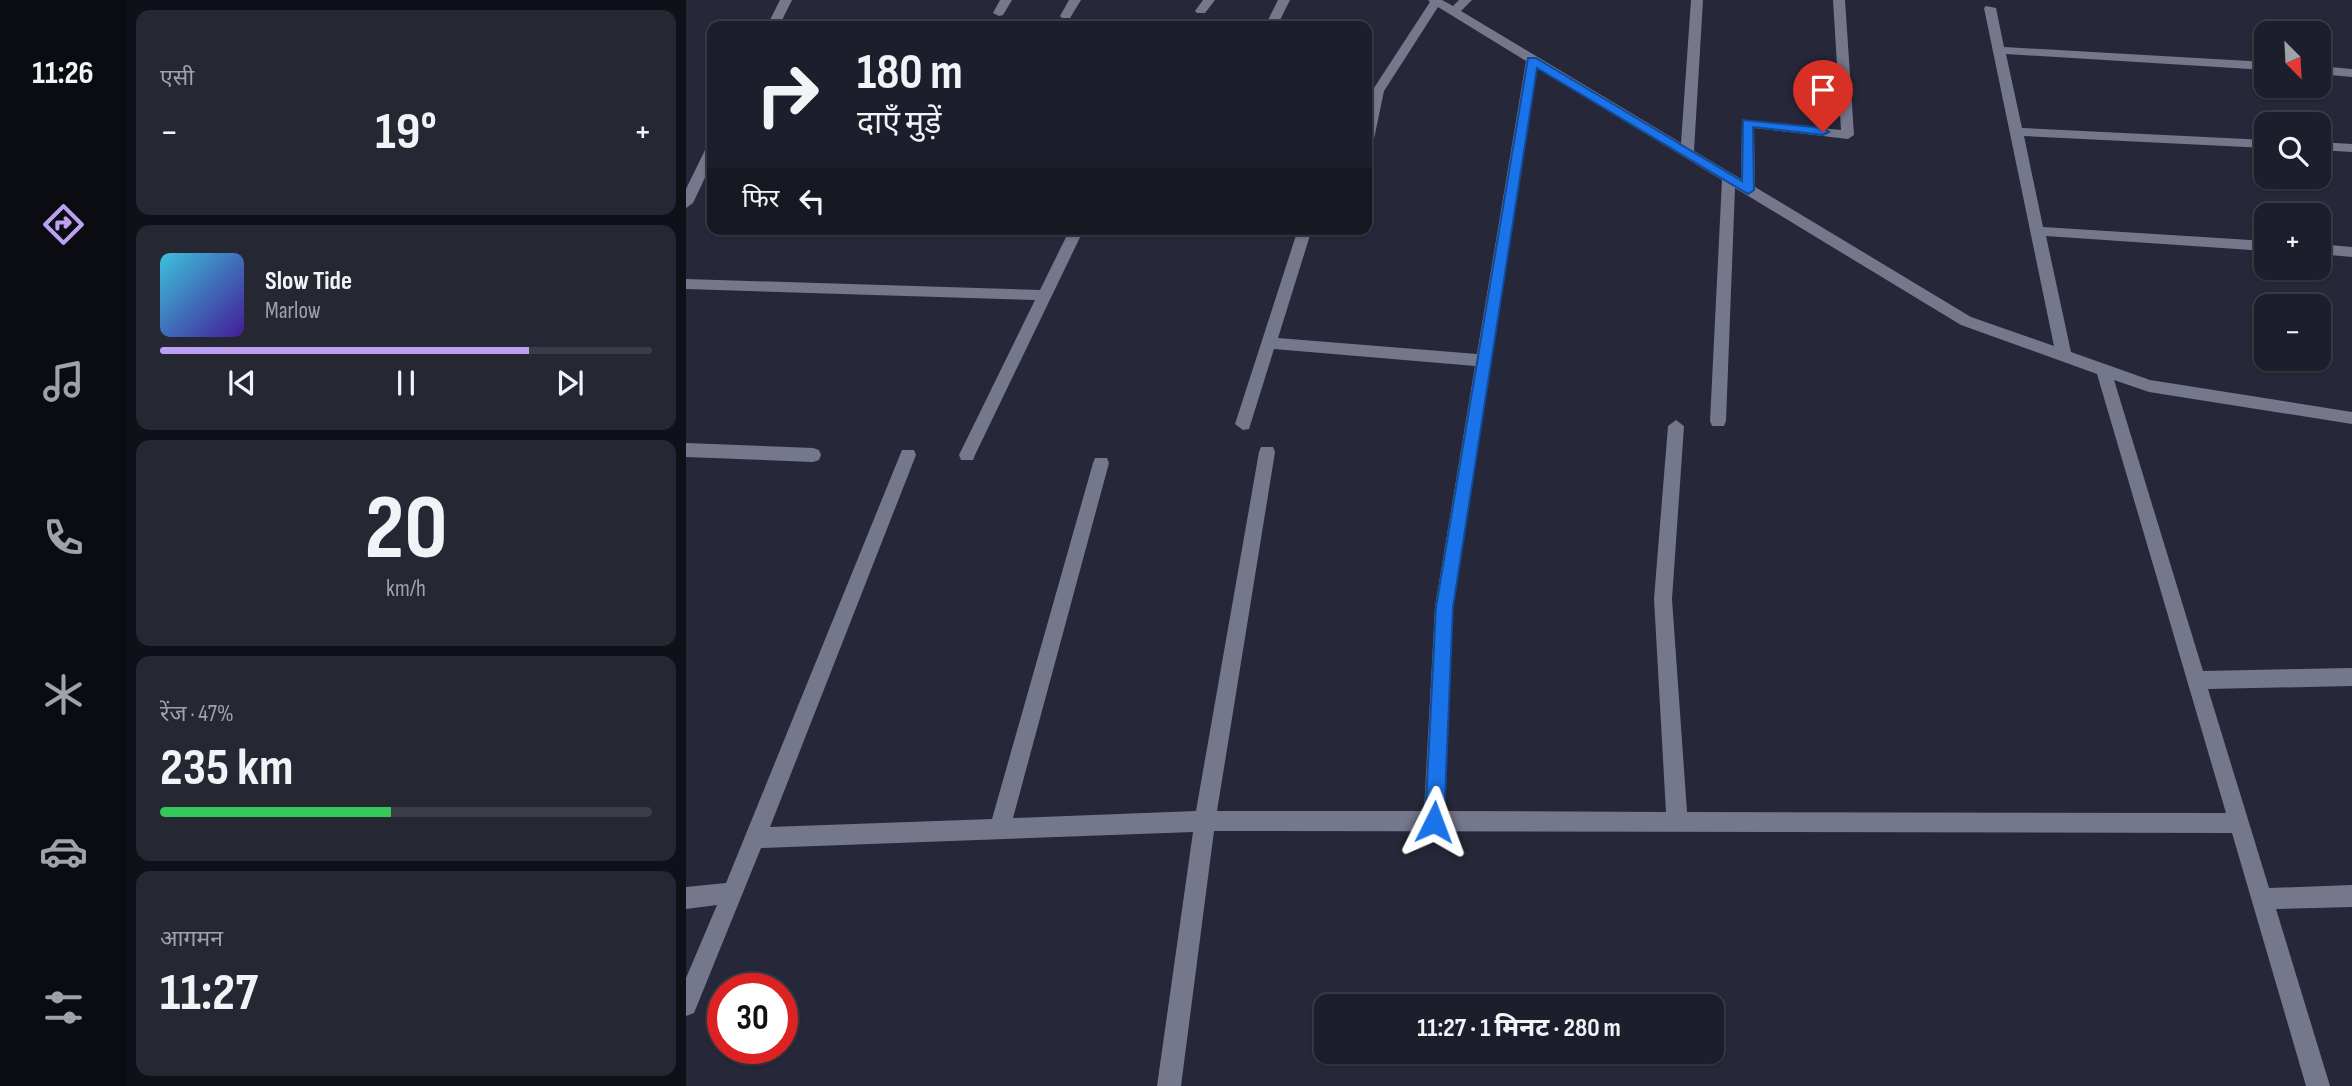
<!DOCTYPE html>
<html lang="hi">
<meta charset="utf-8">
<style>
:root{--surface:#1c1e2b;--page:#252733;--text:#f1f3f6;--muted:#a0a2a9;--line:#3a3c47;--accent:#bca0f2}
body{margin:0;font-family:"Sofia Sans Condensed","Noto Sans Devanagari",sans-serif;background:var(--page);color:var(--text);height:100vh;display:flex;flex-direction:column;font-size:26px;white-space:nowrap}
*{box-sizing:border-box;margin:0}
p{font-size:23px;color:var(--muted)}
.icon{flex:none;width:38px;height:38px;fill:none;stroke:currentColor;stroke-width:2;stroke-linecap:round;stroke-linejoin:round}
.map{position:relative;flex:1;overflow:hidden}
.details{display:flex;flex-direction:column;gap:10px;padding:10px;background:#0f1018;width:560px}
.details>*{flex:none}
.hud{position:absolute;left:21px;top:21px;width:665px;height:214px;border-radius:14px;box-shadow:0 2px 5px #0004,0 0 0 2px var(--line);background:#1c1e2b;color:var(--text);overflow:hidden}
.needle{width:46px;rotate:156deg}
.tools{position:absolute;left:1568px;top:21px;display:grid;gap:14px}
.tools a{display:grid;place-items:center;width:77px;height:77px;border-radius:14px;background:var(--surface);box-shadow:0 2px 5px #0004,0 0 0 2px var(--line);font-size:35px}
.speed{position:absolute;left:21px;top:973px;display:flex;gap:14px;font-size:35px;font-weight:700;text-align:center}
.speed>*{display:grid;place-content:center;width:91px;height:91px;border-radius:50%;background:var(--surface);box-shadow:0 2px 5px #0004,0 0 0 2px var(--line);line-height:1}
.speed .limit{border:10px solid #d22;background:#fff;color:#111}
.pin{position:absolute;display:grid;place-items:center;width:60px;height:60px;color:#fff;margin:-72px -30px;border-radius:50% 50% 50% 0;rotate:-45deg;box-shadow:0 0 7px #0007}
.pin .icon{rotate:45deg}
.me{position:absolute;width:77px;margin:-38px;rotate:3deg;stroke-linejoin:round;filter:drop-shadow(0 0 5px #0008)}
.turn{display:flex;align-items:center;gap:24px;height:147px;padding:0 35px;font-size:32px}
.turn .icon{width:91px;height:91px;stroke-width:2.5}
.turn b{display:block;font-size:49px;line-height:60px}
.then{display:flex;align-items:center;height:66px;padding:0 35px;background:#0003;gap:14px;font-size:26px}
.big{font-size:52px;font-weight:700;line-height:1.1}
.details .card{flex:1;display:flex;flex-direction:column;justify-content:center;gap:10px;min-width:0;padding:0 24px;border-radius:14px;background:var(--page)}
.details .dial{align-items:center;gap:0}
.dial b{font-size:91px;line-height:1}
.song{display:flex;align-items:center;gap:21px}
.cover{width:84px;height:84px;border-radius:10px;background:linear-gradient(135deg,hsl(190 70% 55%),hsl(260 70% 35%))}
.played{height:7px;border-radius:4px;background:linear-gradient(90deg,var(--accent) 75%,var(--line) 75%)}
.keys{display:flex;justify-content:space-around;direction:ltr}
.heat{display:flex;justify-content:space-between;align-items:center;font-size:38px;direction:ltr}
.charge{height:10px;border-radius:5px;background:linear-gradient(90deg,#34c759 47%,var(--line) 0)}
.trip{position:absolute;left:628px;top:994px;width:410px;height:70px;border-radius:14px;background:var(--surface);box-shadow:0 2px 5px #0004,0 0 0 2px var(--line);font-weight:700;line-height:70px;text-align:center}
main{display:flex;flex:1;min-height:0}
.tabs{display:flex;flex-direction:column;width:126px;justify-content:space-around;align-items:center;background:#0b0c11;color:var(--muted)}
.tabs .icon{width:49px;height:49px}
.tabs .active{color:var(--accent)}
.tabs b{font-size:32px;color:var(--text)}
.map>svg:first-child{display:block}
</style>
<main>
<nav class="tabs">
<b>11:26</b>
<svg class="icon active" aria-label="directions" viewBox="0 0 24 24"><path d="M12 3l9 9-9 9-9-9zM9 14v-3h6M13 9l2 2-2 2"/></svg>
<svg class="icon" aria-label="music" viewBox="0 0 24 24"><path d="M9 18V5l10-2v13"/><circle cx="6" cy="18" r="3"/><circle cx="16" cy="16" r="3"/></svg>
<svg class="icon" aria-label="phone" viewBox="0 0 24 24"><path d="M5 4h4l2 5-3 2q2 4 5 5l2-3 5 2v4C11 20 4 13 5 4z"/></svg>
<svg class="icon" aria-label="climate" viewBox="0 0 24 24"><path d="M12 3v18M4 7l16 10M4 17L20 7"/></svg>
<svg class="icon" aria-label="car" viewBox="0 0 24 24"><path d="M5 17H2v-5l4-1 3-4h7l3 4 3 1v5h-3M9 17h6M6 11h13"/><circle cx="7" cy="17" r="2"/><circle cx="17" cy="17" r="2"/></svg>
<svg class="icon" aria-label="filters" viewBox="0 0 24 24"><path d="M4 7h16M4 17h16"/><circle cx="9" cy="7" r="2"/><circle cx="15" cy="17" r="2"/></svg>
</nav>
<section class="details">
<div class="card"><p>एसी</p>
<div class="heat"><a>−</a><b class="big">19°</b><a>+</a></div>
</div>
<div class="card">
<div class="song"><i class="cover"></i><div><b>Slow Tide</b><p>Marlow</p></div></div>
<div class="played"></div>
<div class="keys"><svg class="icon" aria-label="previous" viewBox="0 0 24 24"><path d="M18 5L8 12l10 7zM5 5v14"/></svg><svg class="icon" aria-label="pause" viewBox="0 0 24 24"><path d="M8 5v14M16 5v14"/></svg><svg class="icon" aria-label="next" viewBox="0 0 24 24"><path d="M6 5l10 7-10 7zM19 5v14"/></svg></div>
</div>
<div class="card dial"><b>20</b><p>km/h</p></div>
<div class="card"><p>रेंज · 47%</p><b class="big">235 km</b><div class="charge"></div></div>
<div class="card"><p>आगमन</p><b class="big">11:27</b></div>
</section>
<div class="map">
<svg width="1666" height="1086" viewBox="0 0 1666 1086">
<rect width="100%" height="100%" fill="#262839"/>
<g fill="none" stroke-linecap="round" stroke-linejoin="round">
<!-- street -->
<path fill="#75788c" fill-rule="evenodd" d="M94 0H106L93 26H81Z
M314 0H326L317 15 313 16 307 13Z
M383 0H395L384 18H376L374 16Z
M517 0H529L519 13H511L509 11Z
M592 0H604L591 26H579Z
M742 0H756L767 6 773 0H786L775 11 995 143 1005 0H1017L1008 151 1055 179 1056 120 1155 130 1147 0H1159L1168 135 1162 139 1068 128 1069 187 1285 317 1368 346 1298 8 1300 6 1310 8 1318 47 1580 62V70L1320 54 1336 128 1580 140V148L1338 136 1357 227 1580 241V251L1360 236 1385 352 1464 380 1666 412V424L1463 392 1428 380 1517 671 1666 668V686L1522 689 1583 888 1666 885V907L1590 909 1644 1086H1620L1546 833 528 831 495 1086H471L507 832 75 848 8 1013 0 1016V978L31 905 0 909V887L40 883 214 455 216 450H228L230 455 84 827 306 819 407 463 409 458H421L423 463 327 818 510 811 573 452 575 447H587L589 452 531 811H738L749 607 789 366 588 349 563 429 557 430 549 424 612 229H626L592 338 791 354 840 61 752 7 698 91 688 139 681 143V112L686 91 744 2ZM851 68 1036 180 1024 421 1026 426H1038L1040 421 1049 188 1275 325 1411 374 1540 813 1001 812 986 599 998 426 990 420 982 426 968 599 980 812 759 811 767 607Z
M1633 66 1666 69V77L1633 74Z
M1633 142 1666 144V152L1633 150Z
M26 146V163L7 203 0 208V189L19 150Z
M384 229H398L289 455 287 460H275L273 455 349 300 0 289V279L354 290Z
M1633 244 1666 247V257L1633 254Z
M0 443 127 448 133 450 135 455 133 460 127 462 0 457Z"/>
</g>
<!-- route -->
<path fill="#1a73e8" stroke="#114b97" stroke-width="2" d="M842 58H850L1056 181 1057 120 1137 128 1143 132 1137 135 1067 127 1068 190 1062 194 851 68 767 607 758 822 755 828 748 831 742 828 739 822 750 607Z"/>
</svg>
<div class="tools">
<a><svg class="needle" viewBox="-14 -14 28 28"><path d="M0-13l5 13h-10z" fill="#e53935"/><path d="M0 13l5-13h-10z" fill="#a0a2a9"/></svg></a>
<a><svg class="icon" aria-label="search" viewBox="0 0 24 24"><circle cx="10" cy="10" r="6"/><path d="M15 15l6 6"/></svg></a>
<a>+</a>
<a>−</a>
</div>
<div class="speed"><div class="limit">30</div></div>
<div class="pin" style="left:1137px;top:132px;background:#d93025"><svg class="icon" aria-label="arrive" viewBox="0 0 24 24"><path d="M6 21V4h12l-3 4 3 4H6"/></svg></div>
<svg class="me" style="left:748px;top:822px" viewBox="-20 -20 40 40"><path d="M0-17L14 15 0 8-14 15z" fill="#1a73e8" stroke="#fff" stroke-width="4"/></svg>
<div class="trip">11:27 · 1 मिनट · 280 m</div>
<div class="hud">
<div class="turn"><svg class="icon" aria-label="right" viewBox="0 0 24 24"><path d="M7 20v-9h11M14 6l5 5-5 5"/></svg><div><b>180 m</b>दाएँ मुड़ें</div></div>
<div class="then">फिर<svg class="icon" aria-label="left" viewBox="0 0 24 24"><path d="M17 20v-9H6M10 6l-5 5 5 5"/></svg></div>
</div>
</div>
</main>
